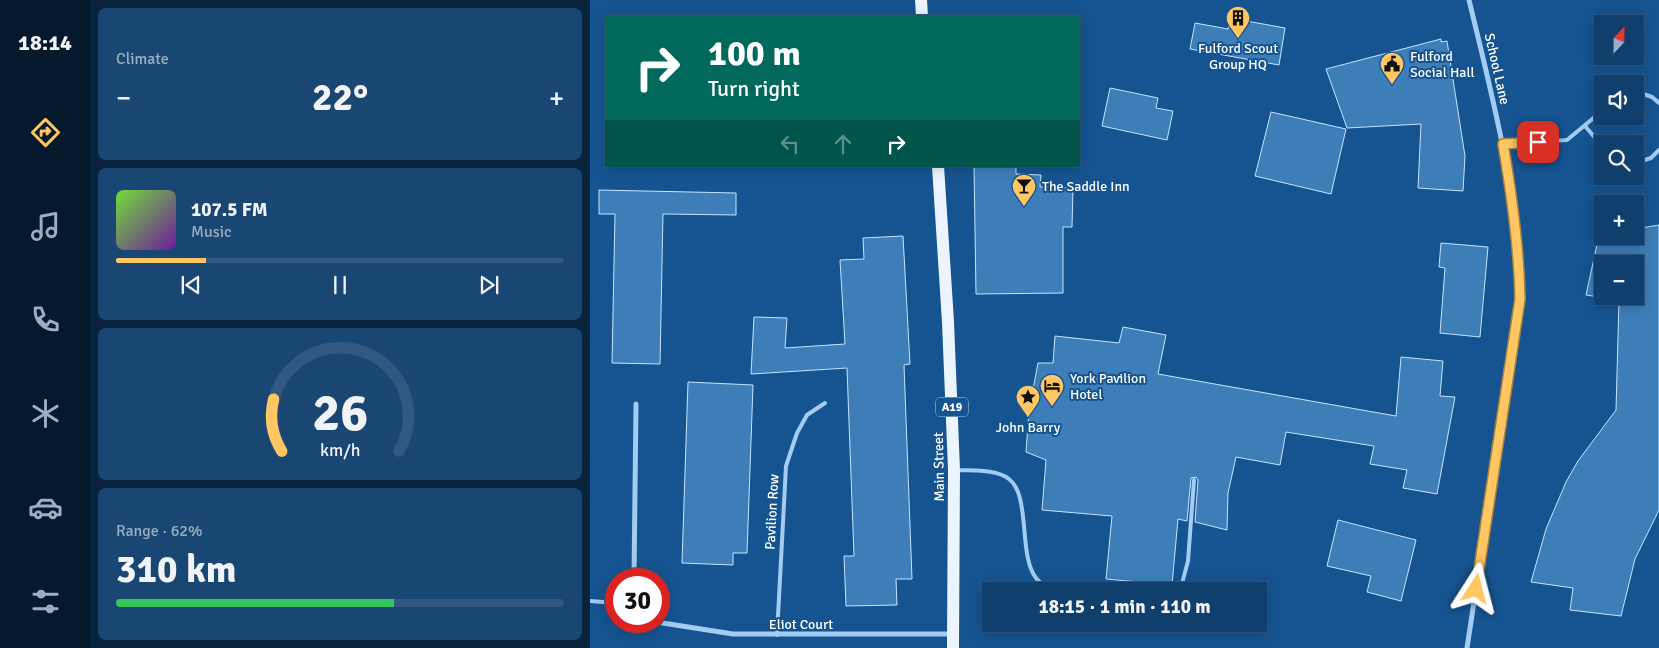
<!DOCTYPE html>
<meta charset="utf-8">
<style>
:root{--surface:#103f6d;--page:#194672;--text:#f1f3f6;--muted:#9cafc2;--line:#305880;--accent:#ffc662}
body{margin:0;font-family:Signika,sans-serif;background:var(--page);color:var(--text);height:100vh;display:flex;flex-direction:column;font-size:19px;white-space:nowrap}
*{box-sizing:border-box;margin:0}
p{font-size:16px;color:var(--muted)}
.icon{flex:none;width:28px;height:28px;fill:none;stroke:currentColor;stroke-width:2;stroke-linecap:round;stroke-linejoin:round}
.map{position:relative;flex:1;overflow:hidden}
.panel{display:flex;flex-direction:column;gap:8px;padding:8px;background:#09233c;width:500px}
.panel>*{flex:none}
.hud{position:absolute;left:15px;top:15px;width:475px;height:152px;border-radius:0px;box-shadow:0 2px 12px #0003,0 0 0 1px var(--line);background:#00695c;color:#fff;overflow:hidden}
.needle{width:32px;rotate:22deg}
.tools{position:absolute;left:1004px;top:15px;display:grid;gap:10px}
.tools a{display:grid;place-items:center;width:50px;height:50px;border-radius:0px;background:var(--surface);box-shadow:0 2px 12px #0003,0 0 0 1px var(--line);font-size:25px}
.speed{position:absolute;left:15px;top:568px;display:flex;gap:10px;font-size:25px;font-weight:700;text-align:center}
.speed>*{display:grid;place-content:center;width:65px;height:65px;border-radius:50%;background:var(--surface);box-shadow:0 2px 12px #0003,0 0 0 1px var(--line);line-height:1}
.speed .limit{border:8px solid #d22;background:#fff;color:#111}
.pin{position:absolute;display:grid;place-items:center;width:42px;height:42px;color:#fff;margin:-21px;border-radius:10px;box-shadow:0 2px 8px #0006}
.me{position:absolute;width:55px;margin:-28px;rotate:9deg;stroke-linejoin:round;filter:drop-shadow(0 0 4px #0008)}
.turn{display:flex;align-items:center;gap:18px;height:105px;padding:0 20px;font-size:22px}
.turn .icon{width:65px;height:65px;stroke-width:2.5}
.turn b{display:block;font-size:35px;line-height:42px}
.lanes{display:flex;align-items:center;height:48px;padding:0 20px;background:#0003;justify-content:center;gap:25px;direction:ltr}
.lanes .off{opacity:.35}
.big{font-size:38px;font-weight:700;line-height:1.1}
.panel .card{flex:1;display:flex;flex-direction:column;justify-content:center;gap:8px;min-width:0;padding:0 18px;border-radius:8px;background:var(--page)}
.panel .dial{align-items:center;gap:0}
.dial svg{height:130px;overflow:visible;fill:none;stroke:var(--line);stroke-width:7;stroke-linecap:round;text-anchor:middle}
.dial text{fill:var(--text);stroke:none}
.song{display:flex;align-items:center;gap:15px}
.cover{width:60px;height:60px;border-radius:8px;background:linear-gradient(135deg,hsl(100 70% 55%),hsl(280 70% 35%))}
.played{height:5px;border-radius:2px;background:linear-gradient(90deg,var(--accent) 20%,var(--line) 20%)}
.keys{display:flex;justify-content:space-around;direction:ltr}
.heat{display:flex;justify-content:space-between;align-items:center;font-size:28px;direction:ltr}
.charge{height:8px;border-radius:4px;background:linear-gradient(90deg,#34c759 62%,var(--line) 0)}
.trip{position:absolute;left:392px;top:582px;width:285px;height:50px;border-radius:0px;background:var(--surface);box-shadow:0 2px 12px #0003,0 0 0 1px var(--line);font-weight:700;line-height:50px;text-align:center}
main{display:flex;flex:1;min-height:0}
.menu{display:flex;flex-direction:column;width:90px;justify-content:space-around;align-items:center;background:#06192c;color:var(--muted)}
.menu .icon{width:35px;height:35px}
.menu .on{color:var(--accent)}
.menu b{font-size:22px;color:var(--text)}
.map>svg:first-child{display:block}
</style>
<main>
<nav class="menu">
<b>18:14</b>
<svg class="icon on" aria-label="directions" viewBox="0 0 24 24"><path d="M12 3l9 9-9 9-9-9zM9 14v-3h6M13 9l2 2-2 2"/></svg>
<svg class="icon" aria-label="music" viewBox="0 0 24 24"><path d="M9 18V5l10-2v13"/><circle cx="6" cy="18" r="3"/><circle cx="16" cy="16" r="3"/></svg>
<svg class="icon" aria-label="phone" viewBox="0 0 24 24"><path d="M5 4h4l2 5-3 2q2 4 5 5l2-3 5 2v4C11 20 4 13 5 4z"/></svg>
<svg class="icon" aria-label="climate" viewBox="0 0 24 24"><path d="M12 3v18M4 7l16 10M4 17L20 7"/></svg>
<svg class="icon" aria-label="car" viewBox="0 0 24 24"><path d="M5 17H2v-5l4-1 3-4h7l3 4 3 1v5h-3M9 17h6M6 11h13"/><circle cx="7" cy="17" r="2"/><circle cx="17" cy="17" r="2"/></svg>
<svg class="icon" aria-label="filters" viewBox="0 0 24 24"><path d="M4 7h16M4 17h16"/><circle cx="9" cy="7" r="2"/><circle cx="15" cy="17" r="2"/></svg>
</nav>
<section class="panel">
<div class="card"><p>Climate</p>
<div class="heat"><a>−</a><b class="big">22°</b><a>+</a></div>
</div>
<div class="card">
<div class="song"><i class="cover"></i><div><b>107.5 FM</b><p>Music</p></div></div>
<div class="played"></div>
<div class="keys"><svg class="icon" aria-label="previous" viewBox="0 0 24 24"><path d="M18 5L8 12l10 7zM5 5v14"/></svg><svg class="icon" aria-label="pause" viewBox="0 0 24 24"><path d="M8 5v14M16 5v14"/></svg><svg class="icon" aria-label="next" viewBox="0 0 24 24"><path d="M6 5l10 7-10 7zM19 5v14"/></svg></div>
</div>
<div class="card dial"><svg viewBox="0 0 100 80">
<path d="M14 69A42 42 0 1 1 86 69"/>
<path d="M14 69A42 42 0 0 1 9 37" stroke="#ffc662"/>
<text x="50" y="56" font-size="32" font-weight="700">26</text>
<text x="50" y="72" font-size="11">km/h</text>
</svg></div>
<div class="card"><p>Range · 62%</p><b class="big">310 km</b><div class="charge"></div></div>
</section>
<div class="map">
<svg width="1069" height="648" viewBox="0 0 1069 648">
<rect width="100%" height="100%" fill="#155491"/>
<!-- building -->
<path fill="#3d7eb9" stroke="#c9e4fc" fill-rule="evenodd" d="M640 18 695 28 689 65 600 49 605 23 638 29Z
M851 39V42L857 41 875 156 873 191 828 188 831 124 757 128 736 69Z
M520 88 568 98 566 108 583 111 577 140 512 126Z
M681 112 756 129 741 194 665 176Z
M384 166H426V174L451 175 450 187 483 188 482 227H473V293L386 294Z
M9 190 146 193V215L73 214 70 364 22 363 25 214H9Z
M1069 225V510L1045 559 1031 616 980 610 983 588 941 582 956 529 976 482 988 461 1026 410 1029 300 996 295 1011 226 1012 236H1045V229ZM1012 264H1045V296H1012Z
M313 236 320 364 314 365 322 579H306L307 605 256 606 254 556H264L257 368 161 374 164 317 197 318 195 348 255 344 250 260 274 259 273 238Z
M851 243 898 247 890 337 850 333 855 268 849 267Z
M533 327 576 335 568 374 806 416 811 357 853 361 850 396 865 397 847 494 813 488 817 470 780 464 784 446 696 432 690 465 646 457 638 493 637 530 605 522 608 480 606 477 601 478 597 521 588 519 582 585 516 579 522 516 452 510 456 460 436 452 439 410 448 363H463L465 336 529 343Z
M98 382 163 385 157 553H143V565L92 563Z
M748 520 826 540 811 601 777 592 781 576 737 566Z"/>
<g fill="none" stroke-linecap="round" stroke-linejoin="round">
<!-- lane -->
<path stroke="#a2ccf1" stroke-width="4" d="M1020 84H1024
M1045 91 1062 97 1069 103
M995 126 1012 146
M913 144 977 140 1012 111
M1045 163 1061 158 1069 150
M367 470C383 471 406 469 419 479 441 496 428 555 446 578 450 583 456 587 460 591
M590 591 598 561 604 480
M0 601 26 603
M187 635 196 466 207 433 217 415 235 403"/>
<!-- street -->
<path stroke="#a2ccf1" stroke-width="5" d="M44 579 46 404
M60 621 143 634H363
M877 648 930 299C929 197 903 99 879 0"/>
<!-- primary -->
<path stroke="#ecf5ff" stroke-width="12" d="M331 0 332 16
M348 166 358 322 364 470 363 648"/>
</g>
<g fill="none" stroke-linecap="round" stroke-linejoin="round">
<defs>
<path id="route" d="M886 589 930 299C929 247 922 196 913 144L948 142"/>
</defs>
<!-- route casing -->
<use href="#route" stroke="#a68140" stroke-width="12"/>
<!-- route -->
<use href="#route" stroke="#ffc662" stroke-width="9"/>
</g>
<!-- icons -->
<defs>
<symbol id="building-pin" viewBox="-11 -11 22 30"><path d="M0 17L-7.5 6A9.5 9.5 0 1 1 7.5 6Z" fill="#ffc662" stroke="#155491"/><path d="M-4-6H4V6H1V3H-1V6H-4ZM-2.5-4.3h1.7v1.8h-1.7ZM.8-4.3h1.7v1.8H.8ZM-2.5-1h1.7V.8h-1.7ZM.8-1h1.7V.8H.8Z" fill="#111"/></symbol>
<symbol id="civic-pin" viewBox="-11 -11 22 30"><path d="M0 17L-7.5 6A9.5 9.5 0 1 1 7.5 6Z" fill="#ffc662" stroke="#155491"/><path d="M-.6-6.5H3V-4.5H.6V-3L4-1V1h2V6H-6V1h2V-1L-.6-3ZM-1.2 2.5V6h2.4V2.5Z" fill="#111"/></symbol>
<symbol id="bar-pin" viewBox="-11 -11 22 30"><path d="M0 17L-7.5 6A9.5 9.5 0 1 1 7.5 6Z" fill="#ffc662" stroke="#155491"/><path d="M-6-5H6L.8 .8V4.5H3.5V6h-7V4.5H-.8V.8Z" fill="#111"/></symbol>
<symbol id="hotel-pin" viewBox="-11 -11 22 30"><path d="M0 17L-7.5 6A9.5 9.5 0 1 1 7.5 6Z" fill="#ffc662" stroke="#155491"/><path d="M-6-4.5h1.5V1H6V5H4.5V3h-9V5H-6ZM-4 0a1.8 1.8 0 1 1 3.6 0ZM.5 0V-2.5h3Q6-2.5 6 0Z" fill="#111"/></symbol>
<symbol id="sight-pin" viewBox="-11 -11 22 30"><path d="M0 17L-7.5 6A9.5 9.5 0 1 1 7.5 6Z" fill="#ffc662" stroke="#155491"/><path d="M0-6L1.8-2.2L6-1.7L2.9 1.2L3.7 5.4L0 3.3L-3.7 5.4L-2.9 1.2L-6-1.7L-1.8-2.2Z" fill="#111"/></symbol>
</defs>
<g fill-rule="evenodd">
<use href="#building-pin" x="634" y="4" width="28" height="38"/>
<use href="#civic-pin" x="788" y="50" width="28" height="38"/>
<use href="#bar-pin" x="420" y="172" width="28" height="38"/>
<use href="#hotel-pin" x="448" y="372" width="28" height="38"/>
<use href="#sight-pin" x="424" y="383" width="28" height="38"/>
</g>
<g text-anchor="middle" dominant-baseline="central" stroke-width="4" stroke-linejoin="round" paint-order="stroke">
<!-- shield labels -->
<rect fill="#155491" stroke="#b9ccde" stroke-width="1" x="346" y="397.5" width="32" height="19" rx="4"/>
<g font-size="12" font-weight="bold" fill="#fff">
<text x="362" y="407">A19</text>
</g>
<!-- poi labels -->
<g font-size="14" fill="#fff" stroke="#155491" text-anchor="start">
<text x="648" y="48" text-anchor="middle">Fulford Scout<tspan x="648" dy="16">Group HQ</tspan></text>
<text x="820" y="56">Fulford<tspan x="820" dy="16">Social Hall</tspan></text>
<text x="452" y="186">The Saddle Inn</text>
<text x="480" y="378">York Pavilion<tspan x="480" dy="16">Hotel</tspan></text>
<text x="438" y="427" text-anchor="middle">John Barry</text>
</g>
<!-- street labels -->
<g font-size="14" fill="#fff" stroke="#155491">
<text transform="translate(907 69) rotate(77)">School Lane</text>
<text transform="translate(349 467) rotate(-91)">Main Street</text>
<text transform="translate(182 512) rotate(-87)">Pavilion Row</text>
<text x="211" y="624">Eliot Court</text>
</g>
</g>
</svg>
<div class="tools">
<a><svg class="needle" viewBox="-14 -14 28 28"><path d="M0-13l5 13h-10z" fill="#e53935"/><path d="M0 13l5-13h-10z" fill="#9cafc2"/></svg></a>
<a><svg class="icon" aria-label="sound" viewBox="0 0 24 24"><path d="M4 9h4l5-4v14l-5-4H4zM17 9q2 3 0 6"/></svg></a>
<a><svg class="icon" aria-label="search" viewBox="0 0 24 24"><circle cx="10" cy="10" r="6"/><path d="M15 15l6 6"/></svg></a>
<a>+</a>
<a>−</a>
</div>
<div class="speed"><div class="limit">30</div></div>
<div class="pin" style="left:948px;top:142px;background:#d93025"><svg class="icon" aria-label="arrive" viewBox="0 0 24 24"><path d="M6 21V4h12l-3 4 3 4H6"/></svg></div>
<svg class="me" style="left:886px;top:589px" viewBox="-20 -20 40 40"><path d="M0-17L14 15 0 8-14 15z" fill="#ffc662" stroke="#fff" stroke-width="4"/></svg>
<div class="trip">18:15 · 1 min · 110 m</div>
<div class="hud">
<div class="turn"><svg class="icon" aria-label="right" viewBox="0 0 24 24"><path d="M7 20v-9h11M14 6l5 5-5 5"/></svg><div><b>100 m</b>Turn right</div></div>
<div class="lanes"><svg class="icon off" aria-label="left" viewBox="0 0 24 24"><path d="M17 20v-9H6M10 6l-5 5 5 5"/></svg><svg class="icon off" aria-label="ahead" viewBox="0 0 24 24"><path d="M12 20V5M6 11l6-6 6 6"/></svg><svg class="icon" aria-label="right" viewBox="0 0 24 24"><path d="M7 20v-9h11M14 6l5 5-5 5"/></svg></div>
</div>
</div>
</main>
